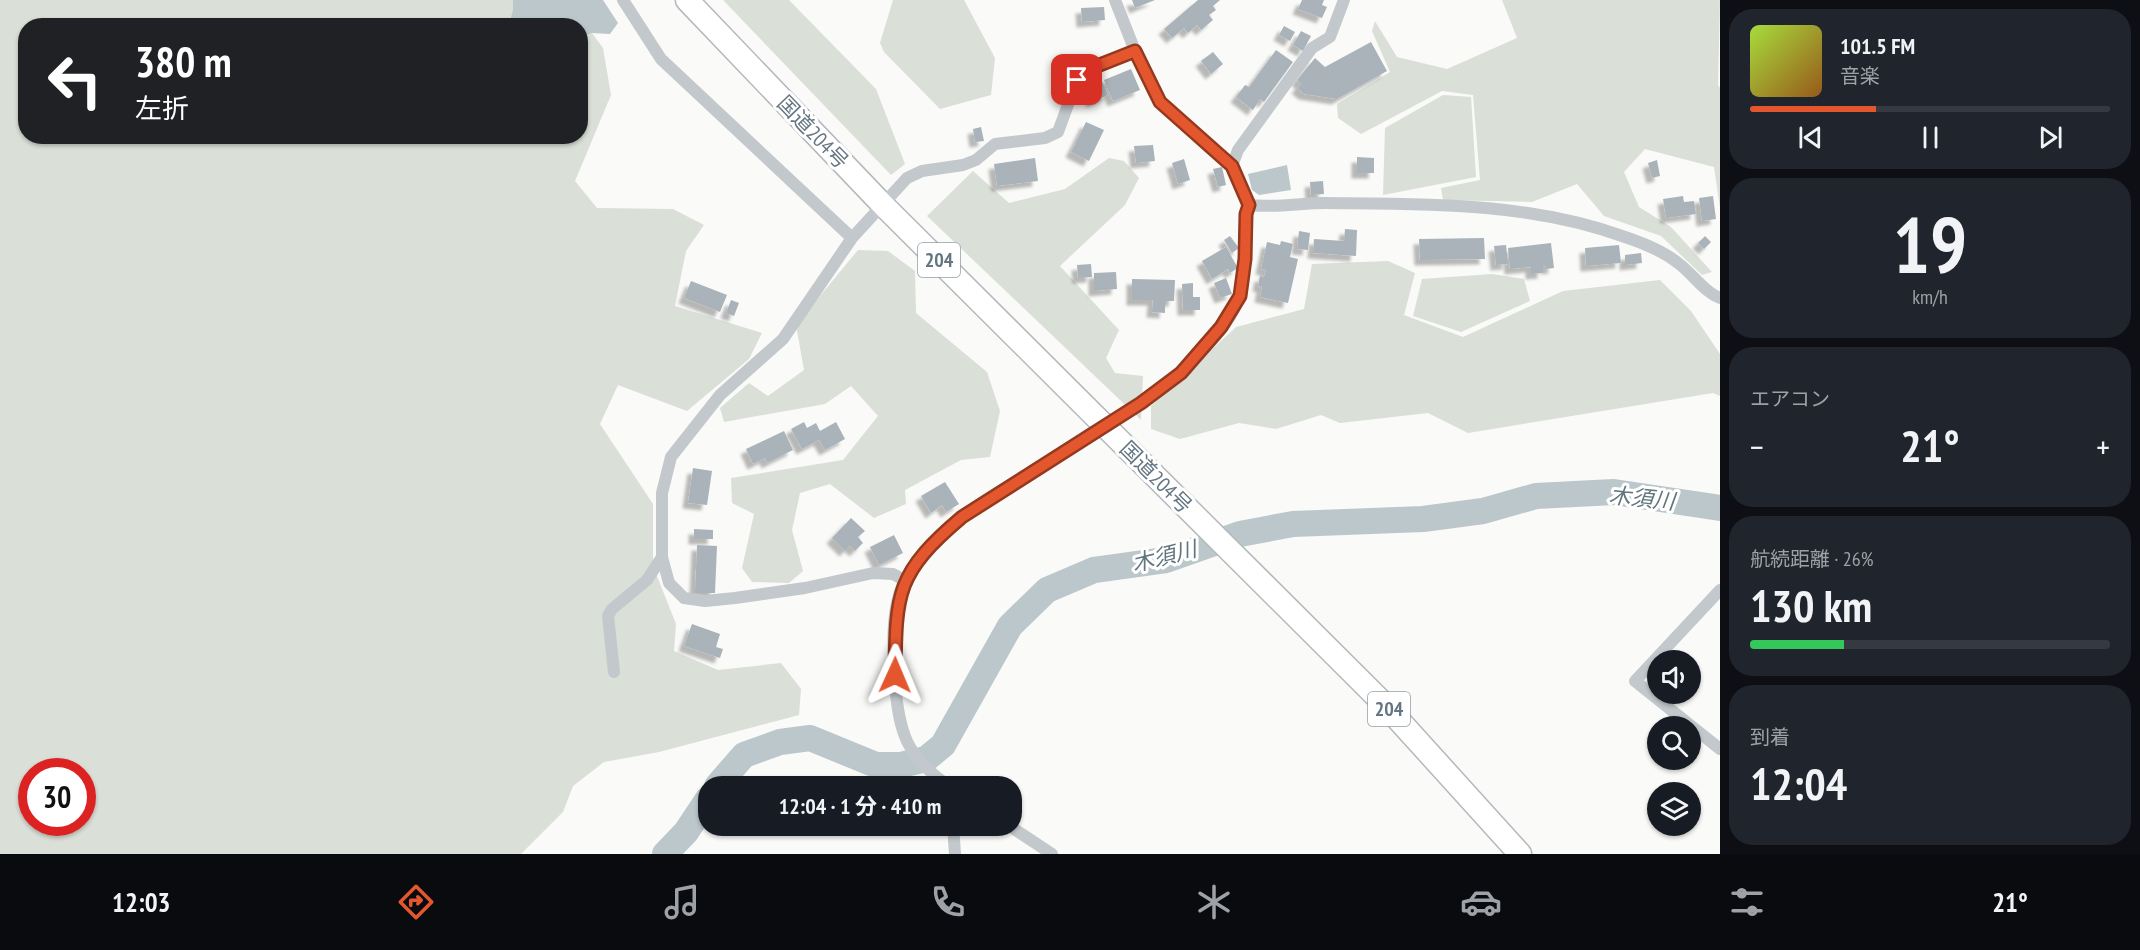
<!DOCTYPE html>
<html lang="ja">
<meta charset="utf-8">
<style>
:root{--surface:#171b24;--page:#20242c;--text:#f1f3f6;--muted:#9ea1a6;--line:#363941;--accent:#e4572e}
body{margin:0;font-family:"PT Sans Narrow","Noto Sans JP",sans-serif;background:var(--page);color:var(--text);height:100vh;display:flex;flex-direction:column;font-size:22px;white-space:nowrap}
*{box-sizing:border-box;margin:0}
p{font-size:20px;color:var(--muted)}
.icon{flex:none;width:33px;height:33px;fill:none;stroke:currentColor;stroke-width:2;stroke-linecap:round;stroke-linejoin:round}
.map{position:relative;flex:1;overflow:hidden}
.drawer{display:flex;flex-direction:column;gap:9px;padding:9px;background:#0d0f14;width:420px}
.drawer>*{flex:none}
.top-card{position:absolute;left:18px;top:18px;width:570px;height:126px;border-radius:24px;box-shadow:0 2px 4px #0004;background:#202124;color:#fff;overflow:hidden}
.controls{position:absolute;left:1647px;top:650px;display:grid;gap:12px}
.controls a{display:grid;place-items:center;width:54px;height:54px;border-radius:50%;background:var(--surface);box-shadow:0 2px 4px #0004;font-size:30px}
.speed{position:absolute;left:18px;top:758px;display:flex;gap:12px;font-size:30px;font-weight:700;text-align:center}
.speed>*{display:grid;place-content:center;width:78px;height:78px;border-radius:50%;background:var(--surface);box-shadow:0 2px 4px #0004;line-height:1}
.speed .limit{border:9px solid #d22;background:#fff;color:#111}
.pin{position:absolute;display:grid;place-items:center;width:51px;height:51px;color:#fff;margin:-26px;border-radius:12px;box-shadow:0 3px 9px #0006}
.me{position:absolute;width:66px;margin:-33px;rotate:1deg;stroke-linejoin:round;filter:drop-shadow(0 0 4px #0008)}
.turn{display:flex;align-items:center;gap:21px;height:126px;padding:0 18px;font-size:27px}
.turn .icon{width:78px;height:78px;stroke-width:2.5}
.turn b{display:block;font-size:42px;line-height:51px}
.big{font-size:45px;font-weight:700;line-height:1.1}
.drawer .tile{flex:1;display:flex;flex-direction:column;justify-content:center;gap:9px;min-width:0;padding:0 21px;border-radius:24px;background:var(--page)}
.drawer .dial{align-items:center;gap:0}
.dial b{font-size:78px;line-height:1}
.song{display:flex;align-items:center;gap:18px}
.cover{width:72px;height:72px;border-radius:9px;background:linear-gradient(135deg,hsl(80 70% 55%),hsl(30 70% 35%))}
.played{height:6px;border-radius:3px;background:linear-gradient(90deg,var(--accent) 35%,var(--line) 35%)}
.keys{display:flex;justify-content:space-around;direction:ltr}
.heat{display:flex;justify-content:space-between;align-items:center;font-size:33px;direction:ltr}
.charge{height:9px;border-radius:4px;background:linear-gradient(90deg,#34c759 26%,var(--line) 0)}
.trip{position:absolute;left:698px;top:776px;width:324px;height:60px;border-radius:24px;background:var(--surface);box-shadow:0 2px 4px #0004;font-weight:700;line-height:60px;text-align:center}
.menu{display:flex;height:96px;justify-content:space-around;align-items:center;background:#090b0e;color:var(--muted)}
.menu .icon{width:42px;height:42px}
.menu .on{color:var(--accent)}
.menu b{font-size:27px;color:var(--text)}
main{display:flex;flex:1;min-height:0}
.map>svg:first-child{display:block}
</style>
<main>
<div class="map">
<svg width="1720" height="854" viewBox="0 0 1720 854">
<defs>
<filter id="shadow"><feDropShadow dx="-5.5" dy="5.5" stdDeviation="1.5" flood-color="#0004"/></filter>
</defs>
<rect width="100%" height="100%" fill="#fafaf8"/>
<!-- green -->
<path fill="#dadfd7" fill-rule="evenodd" d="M0 0H513L514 10 509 25 26 26V136H580L581 37 592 33 603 48 611 95 575 181 597 208 673 209 704 225 686 251 675 306 762 333 749 359 687 411 618 385 600 424 653 504V566L676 624 674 651 718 670 781 663 801 689 799 715 659 752 604 762 573 786 563 812 521 854H0ZM32 771H82V822H32Z
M723 0H789L876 89 905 164 891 175Z
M893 0H964L995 58 991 95 940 109 884 52 880 43Z
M1502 0H1720L1718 85 1720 88V208L1714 167 1645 149 1624 172 1639 207 1671 227 1712 272 1702 275 1661 236 1604 216 1577 184 1532 202 1443 200 1441 188 1480 180 1473 95 1442 91 1361 134 1338 118 1337 104 1390 72 1372 31 1375 21 1397 57 1447 69 1517 38Z
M1443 95 1471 97 1476 177 1383 195 1385 128Z
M1109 158 1124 161 1139 178 1125 205 1060 266 1119 330 1106 358 1115 373 1143 376 1141 420 927 216 973 171 1009 203 1065 189Z
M858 250 888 251 915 271 916 313 987 372 1000 411 990 457 961 460 905 490 906 504 874 518 830 484 800 493 792 530 803 571 789 583 752 582 742 568 754 514 732 503 731 478 843 460 878 416 851 386 825 404 724 422 720 408 749 383 768 396 804 370 796 325Z
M1388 261 1415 273 1404 315 1463 337 1563 291 1660 280 1691 311 1720 354V396L1713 393 1468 433 1428 413 1340 423 1321 415 1276 429 1239 423 1180 439 1151 429V406L1236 327 1304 309 1312 264Z
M1492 274 1524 279 1530 301 1461 332 1413 316 1422 279Z"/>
<!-- water -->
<path fill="#bbc7cb" d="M513 0H603L618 23 610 34 592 33 581 37 580 26 509 25 513 10Z
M1287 165 1291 190 1259 195 1252 190 1248 174Z"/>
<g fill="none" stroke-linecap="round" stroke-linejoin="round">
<!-- river -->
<path stroke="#bbc7cb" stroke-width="26" d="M717 786 744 755 780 742 810 738 876 765H901L926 759 943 745 1010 626 1047 590 1094 570 1166 560 1240 534 1293 524 1423 519 1483 511 1536 496 1614 492 1720 508
M665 854 686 832 708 799"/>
</g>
<!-- building -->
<path fill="#aab3b9" filter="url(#shadow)" d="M1132 0H1155L1135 8Z
M1198 0H1220L1213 6 1216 10 1209 15 1213 20 1201 30 1197 25 1188 33 1184 28 1172 38 1164 29Z
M1302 0H1324L1322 5 1327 7 1322 18 1298 9Z
M1104 7 1105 20 1082 22 1081 8Z
M1284 26 1295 32 1290 41 1279 35Z
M1301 31 1311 36 1303 51 1293 45Z
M1371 42 1387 71 1337 99 1304 94 1297 88 1301 84 1297 80 1315 58 1325 67Z
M1276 50 1293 62 1264 102 1260 99 1253 110 1236 97 1245 85 1249 87Z
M1213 52 1223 64 1211 74 1201 61Z
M1131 69 1140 90 1113 101 1104 80Z
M1101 79 1108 95 1092 102 1086 85Z
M1086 122 1104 130 1089 161 1071 152Z
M981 127 984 141 975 142 973 129Z
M1153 145 1155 161 1136 163 1134 146Z
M1357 157 1374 158V173H1357Z
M1035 158 1038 181 997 186 994 164Z
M1184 159 1190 180 1178 184 1172 163Z
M1657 160 1660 176 1652 178 1648 163Z
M1222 167 1226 185 1218 187 1213 169Z
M1323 181 1324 194 1311 195 1310 182Z
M1683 196 1684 202 1694 201 1696 214 1666 218 1663 199Z
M1713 196 1716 219 1702 221 1699 198Z
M1345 229 1357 230 1356 256 1313 253 1314 239 1344 241Z
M1299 231 1310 233 1308 250 1297 249Z
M1230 236 1239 248 1232 253 1224 240Z
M1705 236 1711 242 1704 249 1698 243Z
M1484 238 1485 259 1420 260 1419 239Z
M1281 241 1293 244 1290 257 1298 259 1288 303 1260 297 1262 287 1258 286 1260 276 1264 277 1266 270 1261 269 1267 242 1280 245Z
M1551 243 1554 268 1546 269V265H1543V273L1531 274V267L1510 269 1508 248Z
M1506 245 1508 264 1496 265 1494 246Z
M1619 245 1621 263 1586 266 1585 248Z
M1226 247 1238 268 1230 273 1228 269 1212 279 1202 261Z
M1641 253 1642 263 1625 265V255Z
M1091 264 1092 277 1078 278 1077 265Z
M1116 272 1117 289 1094 291V273Z
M1226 278 1232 294 1220 298 1214 283Z
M1132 279 1175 280 1174 301H1165V313L1152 312 1153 300H1132Z
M691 281 727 295 720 312 684 298Z
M1193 283V297H1200V310H1183L1182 284Z
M731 300 739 303 734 316 726 313Z
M804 422 807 428 816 423 820 431 836 422 845 439 825 450 819 440 802 449 791 429Z
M784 431 793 450 767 463 765 458 753 464 746 449Z
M693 468 712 471 707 505 688 503Z
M945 482 959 504 946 512 942 505 931 513 921 496Z
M851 518 865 531 858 537 863 543 855 551 850 546 845 551 832 538Z
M694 529 713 530V539H694Z
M894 535 903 553 879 565 870 547Z
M697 545 717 546 715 593H695Z
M692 624 720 634 716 647 723 649 720 658 684 646Z"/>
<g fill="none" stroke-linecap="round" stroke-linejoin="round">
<defs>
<path id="highway" d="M687 0 884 206 1386 706 1520 854"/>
</defs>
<!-- highway casing -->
<use href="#highway" stroke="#b4b9bd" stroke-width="25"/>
<!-- street -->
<path stroke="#c3c8cc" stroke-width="12" d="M623 0 661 59 852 238
M1115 0 1135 51 1160 102 1232 166 1249 205
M1232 166 1238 150 1312 48 1330 37 1344 0
M1249 205C1274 208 1301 203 1326 203 1427 204 1529 202 1625 237 1643 243 1663 251 1678 263 1693 274 1703 291 1720 298
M1141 403C1175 377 1225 338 1240 296 1242 288 1243 277 1244 269 1247 248 1241 225 1249 205
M904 580 893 574 873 573 805 588 735 598 705 601 684 598 669 583 662 557V493L671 457 720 395 783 339 852 238 907 178 922 171 963 165 976 160 995 144 1045 138 1058 132 1077 80 1097 66 1135 51
M1720 590 1635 681 1720 749
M614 672 608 616 612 609 647 580 662 557
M949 786C906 757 899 732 895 683 893 652 890 608 905 580 936 521 1005 489 1059 456
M953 825 955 854
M1008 825 1052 854"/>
<!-- highway -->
<use href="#highway" stroke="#fff" stroke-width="22"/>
<!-- street-bridge -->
<path stroke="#c3c8cc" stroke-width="12" d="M1059 456 1141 403"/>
</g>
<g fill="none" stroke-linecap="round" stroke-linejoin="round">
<defs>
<path id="route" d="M895 675C896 592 896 573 962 517L1141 403 1181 373 1221 327 1240 296 1245 259 1246 214 1249 205 1232 166 1160 102 1135 51 1097 66 1077 80"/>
</defs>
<!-- route casing -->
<use href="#route" stroke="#94391e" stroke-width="15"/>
<!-- route -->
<use href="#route" stroke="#e4572e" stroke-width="10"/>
</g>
<g text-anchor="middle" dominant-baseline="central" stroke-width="6" stroke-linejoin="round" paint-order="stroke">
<!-- shield labels -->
<g fill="#fff" stroke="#939fa8" stroke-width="1.5">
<rect x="918" y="243" width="42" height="34" rx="4.5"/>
<rect x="1368" y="692" width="42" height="34" rx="4.5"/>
</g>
<g font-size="20" font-weight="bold" fill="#657683">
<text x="939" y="260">204</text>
<text x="1389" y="709">204</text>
</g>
<!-- street labels -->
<g font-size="21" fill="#657683" stroke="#fff">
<text transform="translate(813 132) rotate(46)">国道204号</text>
<text transform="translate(1156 477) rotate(45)">国道204号</text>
</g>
<!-- water labels -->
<g font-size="22" font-style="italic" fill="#60757c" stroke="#fff">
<text transform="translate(1642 498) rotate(6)">木須川</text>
<text transform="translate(1164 556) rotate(-14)">木須川</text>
</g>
</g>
</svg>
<div class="controls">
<a><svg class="icon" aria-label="sound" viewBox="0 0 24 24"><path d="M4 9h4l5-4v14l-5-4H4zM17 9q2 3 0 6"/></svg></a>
<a><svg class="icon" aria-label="search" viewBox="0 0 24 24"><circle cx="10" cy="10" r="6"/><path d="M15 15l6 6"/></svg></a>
<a><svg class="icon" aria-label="layers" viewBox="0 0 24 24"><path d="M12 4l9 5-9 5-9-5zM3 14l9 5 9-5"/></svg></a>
</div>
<div class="speed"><div class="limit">30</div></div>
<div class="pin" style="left:1077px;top:80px;background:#d93025"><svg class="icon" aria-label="arrive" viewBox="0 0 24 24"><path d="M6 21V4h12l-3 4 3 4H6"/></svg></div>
<svg class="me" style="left:895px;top:675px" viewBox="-20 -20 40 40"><path d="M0-17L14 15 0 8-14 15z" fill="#e4572e" stroke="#fff" stroke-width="4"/></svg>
<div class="trip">12:04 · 1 分 · 410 m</div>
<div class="top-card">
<div class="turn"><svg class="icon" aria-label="left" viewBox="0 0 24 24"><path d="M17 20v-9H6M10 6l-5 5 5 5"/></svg><div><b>380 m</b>左折</div></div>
</div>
</div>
<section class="drawer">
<div class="tile">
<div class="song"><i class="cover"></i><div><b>101.5 FM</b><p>音楽</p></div></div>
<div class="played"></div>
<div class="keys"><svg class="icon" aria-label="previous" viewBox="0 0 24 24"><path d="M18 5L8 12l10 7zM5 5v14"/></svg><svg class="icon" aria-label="pause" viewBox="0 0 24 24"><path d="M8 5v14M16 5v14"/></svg><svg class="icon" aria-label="next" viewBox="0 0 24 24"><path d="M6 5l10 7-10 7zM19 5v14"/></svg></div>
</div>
<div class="tile dial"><b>19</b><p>km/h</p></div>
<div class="tile"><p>エアコン</p>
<div class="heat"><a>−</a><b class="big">21°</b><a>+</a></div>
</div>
<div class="tile"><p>航続距離 · 26%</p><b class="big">130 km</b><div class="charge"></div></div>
<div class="tile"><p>到着</p><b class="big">12:04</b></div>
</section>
</main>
<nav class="menu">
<b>12:03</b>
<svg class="icon on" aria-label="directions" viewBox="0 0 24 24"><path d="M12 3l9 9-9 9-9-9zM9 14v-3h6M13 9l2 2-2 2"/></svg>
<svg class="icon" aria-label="music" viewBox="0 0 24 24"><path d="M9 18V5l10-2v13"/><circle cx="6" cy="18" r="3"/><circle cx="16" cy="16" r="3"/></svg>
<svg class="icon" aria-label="phone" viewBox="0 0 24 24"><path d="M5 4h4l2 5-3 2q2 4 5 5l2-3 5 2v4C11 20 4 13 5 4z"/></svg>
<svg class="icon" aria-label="climate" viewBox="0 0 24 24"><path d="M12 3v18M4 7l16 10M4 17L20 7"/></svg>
<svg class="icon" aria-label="car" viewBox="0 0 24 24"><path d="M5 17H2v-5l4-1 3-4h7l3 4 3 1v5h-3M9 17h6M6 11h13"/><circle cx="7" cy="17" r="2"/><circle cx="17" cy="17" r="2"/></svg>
<svg class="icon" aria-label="filters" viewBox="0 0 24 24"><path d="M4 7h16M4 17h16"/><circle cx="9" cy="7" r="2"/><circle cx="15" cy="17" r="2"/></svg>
<b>21°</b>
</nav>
